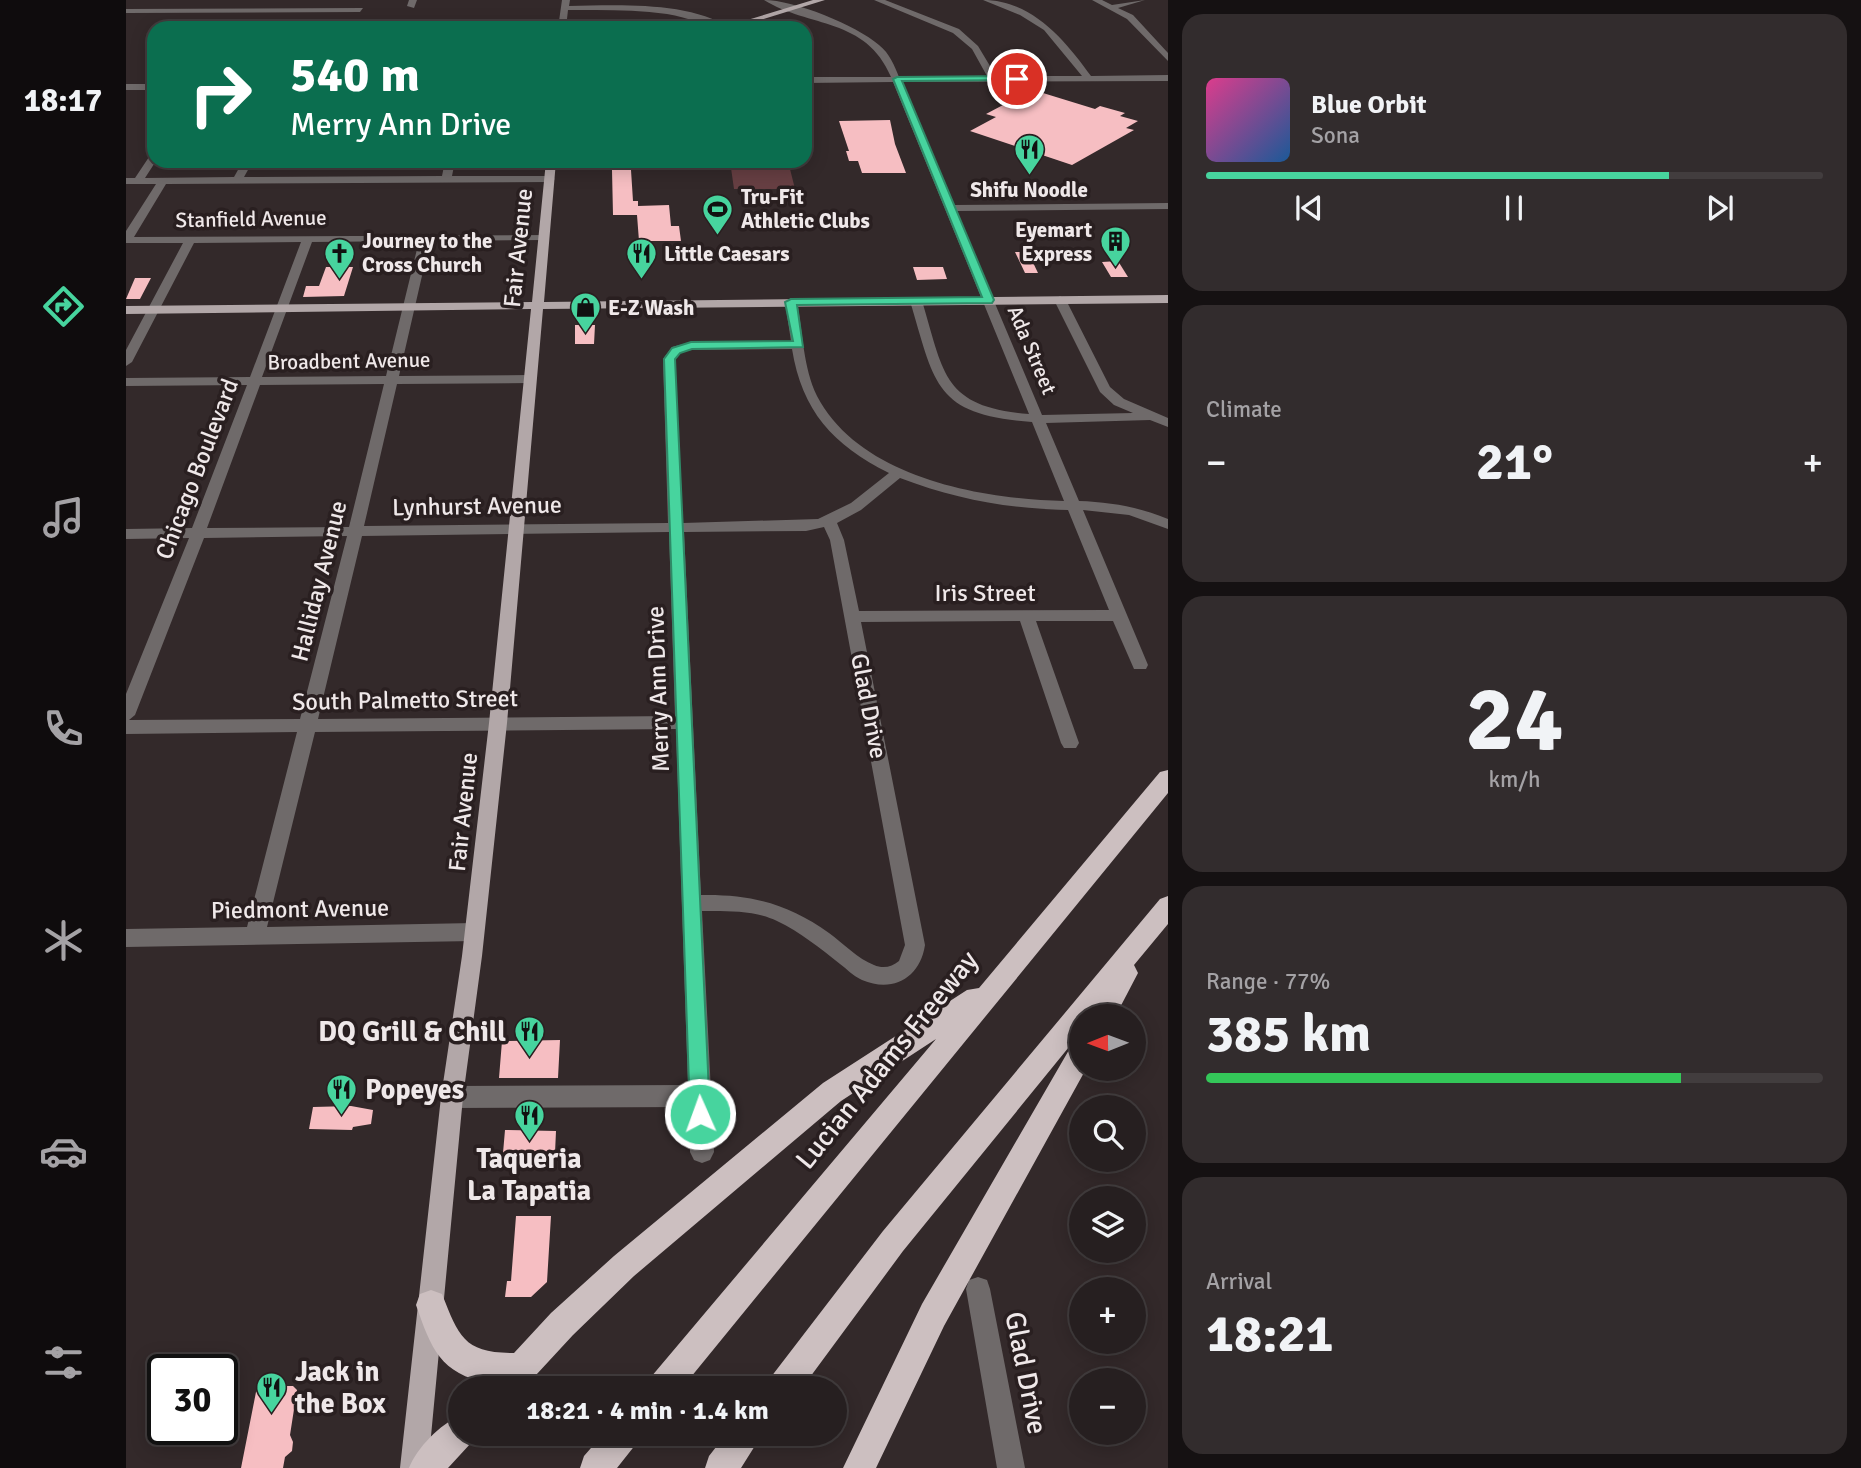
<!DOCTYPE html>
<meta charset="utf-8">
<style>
:root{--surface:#261f20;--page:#322c2d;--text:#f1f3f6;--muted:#a4a2a5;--line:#423d3e;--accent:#47d49e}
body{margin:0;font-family:Signika,sans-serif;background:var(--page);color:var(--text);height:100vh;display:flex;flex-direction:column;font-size:26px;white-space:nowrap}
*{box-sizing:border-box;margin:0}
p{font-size:23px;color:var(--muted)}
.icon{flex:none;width:38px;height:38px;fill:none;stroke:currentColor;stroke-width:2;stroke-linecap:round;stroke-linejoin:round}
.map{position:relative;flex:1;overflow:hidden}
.side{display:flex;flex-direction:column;gap:14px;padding:14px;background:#151112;width:693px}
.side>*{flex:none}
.hud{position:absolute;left:21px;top:21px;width:665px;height:147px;border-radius:21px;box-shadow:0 4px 18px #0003,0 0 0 2px var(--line);background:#0b6e4f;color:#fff;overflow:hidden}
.needle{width:46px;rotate:269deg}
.buttons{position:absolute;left:943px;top:1004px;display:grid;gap:14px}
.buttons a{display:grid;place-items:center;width:77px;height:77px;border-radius:50%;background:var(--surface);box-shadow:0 4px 18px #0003,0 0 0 2px var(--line);font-size:35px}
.speed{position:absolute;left:21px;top:1354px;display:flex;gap:14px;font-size:35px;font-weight:700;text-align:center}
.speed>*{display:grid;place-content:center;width:91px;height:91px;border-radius:50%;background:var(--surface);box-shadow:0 4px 18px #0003,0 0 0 2px var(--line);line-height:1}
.speed .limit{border:4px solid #111;border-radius:10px;background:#fff;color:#111}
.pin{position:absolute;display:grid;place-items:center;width:60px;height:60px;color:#fff;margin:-30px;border:4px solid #fff;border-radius:50%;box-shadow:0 2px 7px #0007}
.me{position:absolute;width:77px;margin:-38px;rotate:358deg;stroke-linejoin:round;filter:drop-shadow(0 0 5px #0008)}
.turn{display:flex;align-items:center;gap:24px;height:147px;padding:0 28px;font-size:32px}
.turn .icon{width:91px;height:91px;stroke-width:2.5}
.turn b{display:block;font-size:49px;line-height:60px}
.big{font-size:52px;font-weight:700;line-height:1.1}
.side .widget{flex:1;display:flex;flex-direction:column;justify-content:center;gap:10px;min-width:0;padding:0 24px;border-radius:21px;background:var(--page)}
.side .dial{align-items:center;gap:0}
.dial b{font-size:91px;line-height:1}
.song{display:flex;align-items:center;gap:21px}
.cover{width:84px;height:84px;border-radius:10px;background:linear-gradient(135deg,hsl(330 70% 55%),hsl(210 70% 35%))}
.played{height:7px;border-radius:4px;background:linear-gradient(90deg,var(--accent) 75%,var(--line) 75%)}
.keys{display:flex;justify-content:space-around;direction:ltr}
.heat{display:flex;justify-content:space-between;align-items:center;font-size:38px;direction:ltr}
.charge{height:10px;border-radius:5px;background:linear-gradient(90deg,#34c759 77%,var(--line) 0)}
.trip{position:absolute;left:322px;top:1376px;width:399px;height:70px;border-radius:35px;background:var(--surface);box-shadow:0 4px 18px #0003,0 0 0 2px var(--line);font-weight:700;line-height:70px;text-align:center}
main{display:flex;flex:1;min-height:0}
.dock{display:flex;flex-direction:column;width:126px;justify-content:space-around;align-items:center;background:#0f0c0d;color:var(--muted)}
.dock .icon{width:49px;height:49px}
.dock .current{color:var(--accent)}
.dock b{font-size:32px;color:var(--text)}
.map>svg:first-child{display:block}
</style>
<main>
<nav class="dock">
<b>18:17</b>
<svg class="icon current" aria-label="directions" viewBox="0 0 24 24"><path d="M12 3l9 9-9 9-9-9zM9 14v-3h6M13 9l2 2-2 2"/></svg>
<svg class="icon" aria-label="music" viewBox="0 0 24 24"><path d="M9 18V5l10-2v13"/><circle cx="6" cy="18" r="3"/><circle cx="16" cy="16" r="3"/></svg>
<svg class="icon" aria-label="phone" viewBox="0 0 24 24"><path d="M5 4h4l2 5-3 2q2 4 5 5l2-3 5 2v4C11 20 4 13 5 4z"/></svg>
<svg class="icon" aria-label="climate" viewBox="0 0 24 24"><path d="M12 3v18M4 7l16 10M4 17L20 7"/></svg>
<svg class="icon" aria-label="car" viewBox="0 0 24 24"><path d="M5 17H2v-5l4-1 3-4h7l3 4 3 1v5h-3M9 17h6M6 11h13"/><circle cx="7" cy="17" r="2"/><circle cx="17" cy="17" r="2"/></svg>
<svg class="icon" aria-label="filters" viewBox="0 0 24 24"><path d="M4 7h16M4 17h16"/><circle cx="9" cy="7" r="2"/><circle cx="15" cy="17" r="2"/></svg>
</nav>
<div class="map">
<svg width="1042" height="1468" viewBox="0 0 1042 1468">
<rect width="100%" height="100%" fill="#33292a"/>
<!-- green -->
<path fill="#673f43" d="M604 161H662L669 189H608Z"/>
<!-- building -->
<path fill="#f6bec2" d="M917 93 969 109 974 106 999 113 994 116 1012 121 1000 128 1008 130 946 165 844 131 870 117 860 114 877 105 887 108Z
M764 120 769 144 780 173H736L732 161H723L720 151H723L713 121Z
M486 170H505L507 201H512V206L543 205 545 226H553L555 241H513L511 215H487Z
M889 252H902L912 273H899Z
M992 261 1002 277H985L976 262Z
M200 267H227L218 296 177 297 180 286H193Z
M787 267H817L821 279 791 280Z
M9 278H25L14 299H0Z
M449 325H469L468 344H449Z
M434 1040 432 1078H373L376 1041Z
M225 1106 247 1110 245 1124 227 1127 226 1130 183 1129 187 1107Z
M379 1130 430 1131 429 1153H377Z
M390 1216H425L421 1282 405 1297H379L381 1281H385Z
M137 1386H167L171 1390 164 1435 167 1442 166 1451 159 1457 157 1468H115L130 1392Z"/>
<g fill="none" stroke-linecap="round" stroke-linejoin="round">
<!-- minor -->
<path fill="#6f6a6a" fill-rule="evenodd" d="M283 0H291L288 8 281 6Z
M436 0H444L443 6C491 5 563 1 604 28 583 28 562 17 541 14 508 9 475 10 442 10L440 28H432Z
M638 0C668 0 730 25 753 45 764 54 768 65 773 77L861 76 846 49 827 33 748 0H759L833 29 852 46 870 76H956L918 30 894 15 857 0C906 0 939 40 965 76L1042 75V81L775 82 827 205 1042 203V209L830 211 916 415 1007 413 988 405 974 392 928 300 934 296 940 300 984 387 998 399 1042 418V427L1024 420 920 423 953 501C984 502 1013 507 1042 519V529L1003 515 957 510 1022 665 1020 669H1008L987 621H910L953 743 950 748H938L935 743 894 621 735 622 799 945C794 978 767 993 736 980 727 976 721 969 714 964 694 948 674 932 651 921 628 910 601 911 576 911L588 1152 584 1160 576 1163 568 1160 564 1152 563 1107 326 1108 318 1105 315 1097 318 1089 326 1086 562 1085 550 729 189 732 141 927 348 923 355 926 358 932 355 938 348 941 0 947V929L121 927 171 732 0 734V694L63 538 0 539V529L66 528 121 385 0 386V378L124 377 175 242 68 243 6 362 0 366V350L57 243H0V231L30 184H0V178H9L25 154 28 153 30 161 19 178 108 177 117 161H127L118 177 316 176 319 161H329L326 176H424L429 179 424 182 40 184 8 237 423 235V239L419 240 304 241 273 376 404 375 410 379 404 383 271 384 238 526 542 523 537 359 546 347 565 342 665 341 659 302 665 298 671 302C677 333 677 367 691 396 734 478 855 499 938 501L906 422C808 415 809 384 784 301L786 299 796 301C818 373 816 407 903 414L767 82 679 83V77H765C740 17 683 28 638 0ZM293 241 260 376 136 377 186 242ZM666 349C676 411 707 445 763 473L725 503 692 519 557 523 549 359 554 353 565 350ZM258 384 223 527 81 528 134 385ZM774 478C829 499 883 509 942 510L983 610 733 611 718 540 711 523 735 510ZM698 527 704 540 779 945 773 961C766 967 757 969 748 965 732 959 717 943 703 933 663 904 625 894 575 895L558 532 680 531ZM543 532 549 716 192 719 236 536ZM221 536 174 719 3 720 9 715 78 538Z
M966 0H976L986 5 1019 0 992 8 1007 15 1042 53V61L1001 19Z
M237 8 234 12 0 13V9Z
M0 84H28V90H0Z
M852 1277 861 1280 864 1289 899 1468H871L840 1289 843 1280Z"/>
<!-- major -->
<path fill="#b2a7a8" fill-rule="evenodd" d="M687 0H699L608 28H595Z
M420 161H430L418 302 1042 295V303L417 309 381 723 356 956 337 1097 302 1468H274L315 1097 336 956 363 723 405 309 0 314V306L406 302Z"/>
<!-- highway -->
<path fill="#ccbfc0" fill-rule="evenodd" d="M1042 770V793L556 1388H520L525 1377 810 1039 715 1101 508 1276 447 1335 398 1388H361L363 1383C314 1374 305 1348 290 1305L294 1294 305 1290 316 1294C333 1337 338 1353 388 1353L425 1313 488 1256 697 1083 841 990 853 988 1034 772Z
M1042 896V924L1008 965 1012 973 989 1017H956V1031L777 1251 676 1388H640L645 1377 757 1231 1034 899Z
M956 1040V1069H960L818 1326 750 1468H717L796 1304 947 1043Z
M334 1416V1433H350L345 1443 322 1468H283C291 1448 314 1424 334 1416Z
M478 1433H515L510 1444 491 1468H454L458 1456Z
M601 1433H637L615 1468H579L583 1456Z"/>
</g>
<!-- route -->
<path fill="#47d49e" stroke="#2e8a67" stroke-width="2" d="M891 76 894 80 776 81 868 300 866 303 671 305 677 347 566 349 554 353 549 359 584 1114 581 1121 574 1124 567 1121 564 1114 538 359 546 348 565 342 667 341 659 302 665 299 856 297 767 79 771 77Z"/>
<!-- icons -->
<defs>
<symbol id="restaurant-pin" viewBox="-11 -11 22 30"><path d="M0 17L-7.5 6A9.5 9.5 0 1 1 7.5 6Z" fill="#47d49e" stroke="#291f20"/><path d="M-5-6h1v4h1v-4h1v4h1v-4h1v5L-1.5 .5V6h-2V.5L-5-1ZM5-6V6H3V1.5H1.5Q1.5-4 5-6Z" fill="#111"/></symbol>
<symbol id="stadium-pin" viewBox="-11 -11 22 30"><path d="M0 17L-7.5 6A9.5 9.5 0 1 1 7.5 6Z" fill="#47d49e" stroke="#291f20"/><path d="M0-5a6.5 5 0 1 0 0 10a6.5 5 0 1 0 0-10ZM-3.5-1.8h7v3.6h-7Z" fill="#111"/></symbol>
<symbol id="building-pin" viewBox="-11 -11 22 30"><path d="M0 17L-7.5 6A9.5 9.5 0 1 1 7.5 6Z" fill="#47d49e" stroke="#291f20"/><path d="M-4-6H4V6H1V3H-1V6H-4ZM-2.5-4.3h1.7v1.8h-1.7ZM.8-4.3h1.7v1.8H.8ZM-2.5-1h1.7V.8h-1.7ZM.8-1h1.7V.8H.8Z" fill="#111"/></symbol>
<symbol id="church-pin" viewBox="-11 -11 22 30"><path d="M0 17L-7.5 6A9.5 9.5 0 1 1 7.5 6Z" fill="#47d49e" stroke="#291f20"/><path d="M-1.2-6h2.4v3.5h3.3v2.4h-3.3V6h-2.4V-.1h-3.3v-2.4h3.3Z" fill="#111"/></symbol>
<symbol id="shop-pin" viewBox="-11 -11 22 30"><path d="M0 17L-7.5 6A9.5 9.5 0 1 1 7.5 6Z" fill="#47d49e" stroke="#291f20"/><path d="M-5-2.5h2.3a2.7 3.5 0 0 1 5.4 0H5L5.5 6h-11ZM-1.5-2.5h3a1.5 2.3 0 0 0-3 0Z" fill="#111"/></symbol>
</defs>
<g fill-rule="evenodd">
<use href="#restaurant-pin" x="886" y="132" width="35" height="47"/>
<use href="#stadium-pin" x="574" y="192" width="35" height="47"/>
<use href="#building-pin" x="972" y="224" width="35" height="47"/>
<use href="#church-pin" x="196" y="236" width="35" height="47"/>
<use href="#restaurant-pin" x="498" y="236" width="35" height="47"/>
<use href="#shop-pin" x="442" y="290" width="35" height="47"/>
<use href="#restaurant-pin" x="386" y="1014" width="35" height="47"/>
<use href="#restaurant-pin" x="198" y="1072" width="35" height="47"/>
<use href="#restaurant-pin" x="386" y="1098" width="35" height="47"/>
<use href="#restaurant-pin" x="128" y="1370" width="35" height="47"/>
</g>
<g text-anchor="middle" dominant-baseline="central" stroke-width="7" stroke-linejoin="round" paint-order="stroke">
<!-- far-poi labels -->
<g font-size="21" font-weight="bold" fill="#efe8e9" stroke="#291f20" text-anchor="start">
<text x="903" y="190" text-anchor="middle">Shifu Noodle</text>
<text x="615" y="197">Tru-Fit<tspan x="615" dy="24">Athletic Clubs</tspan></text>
<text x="966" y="230" text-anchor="end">Eyemart<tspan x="966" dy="24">Express</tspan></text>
<text x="236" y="241">Journey to the<tspan x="236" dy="24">Cross Church</tspan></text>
<text x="538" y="254">Little Caesars</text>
<text x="482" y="308">E-Z Wash</text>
</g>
<!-- far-street labels -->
<g font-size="21" fill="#efe8e9" stroke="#291f20">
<text transform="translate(125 219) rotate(-1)">Stanfield Avenue</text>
<text transform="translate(906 350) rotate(67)">Ada Street</text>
<text transform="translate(223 361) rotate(-1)">Broadbent Avenue</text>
</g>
<!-- street labels -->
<g font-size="24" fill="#efe8e9" stroke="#291f20">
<text transform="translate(392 248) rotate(-84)">Fair Avenue</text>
<text transform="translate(71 469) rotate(-69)">Chicago Boulevard</text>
<text transform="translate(351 506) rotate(-1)">Lynhurst Avenue</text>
<text transform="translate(193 581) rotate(-76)">Halliday Avenue</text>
<text x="859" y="593">Iris Street</text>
<text transform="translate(532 689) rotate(-92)">Merry Ann Drive</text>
<text transform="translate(279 700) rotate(-1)">South Palmetto Street</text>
<text transform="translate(743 706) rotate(79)">Glad Drive</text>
<text transform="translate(337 812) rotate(-84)">Fair Avenue</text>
<text transform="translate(174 909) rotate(-1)">Piedmont Avenue</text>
</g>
<!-- near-poi labels -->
<g font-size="28" font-weight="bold" fill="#efe8e9" stroke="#291f20" text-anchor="start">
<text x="380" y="1032" text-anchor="end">DQ Grill &amp; Chill</text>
<text x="239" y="1090">Popeyes</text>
<text x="403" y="1159" text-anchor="middle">Taqueria<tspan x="403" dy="32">La Tapatia</tspan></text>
<text x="169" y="1372">Jack in<tspan x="169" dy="32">the Box</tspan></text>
</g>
<!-- near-street labels -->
<g font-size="28" fill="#efe8e9" stroke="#291f20">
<text transform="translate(761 1060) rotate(-51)">Lucian Adams Freeway</text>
<text transform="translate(900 1373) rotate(79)">Glad Drive</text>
</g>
</g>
</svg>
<div class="buttons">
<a><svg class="needle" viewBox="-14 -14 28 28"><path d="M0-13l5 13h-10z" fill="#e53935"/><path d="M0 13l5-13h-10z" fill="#a4a2a5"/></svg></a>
<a><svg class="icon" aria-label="search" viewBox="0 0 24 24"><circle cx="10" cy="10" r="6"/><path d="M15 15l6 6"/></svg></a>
<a><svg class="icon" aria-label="layers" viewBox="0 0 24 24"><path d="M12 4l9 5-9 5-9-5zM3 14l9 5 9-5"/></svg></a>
<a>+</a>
<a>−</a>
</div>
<div class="speed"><div class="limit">30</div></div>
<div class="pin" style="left:891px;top:79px;background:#d93025"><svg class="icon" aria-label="arrive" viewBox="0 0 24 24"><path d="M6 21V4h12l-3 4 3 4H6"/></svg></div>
<svg class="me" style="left:574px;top:1114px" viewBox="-20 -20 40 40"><circle r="17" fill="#47d49e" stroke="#fff" stroke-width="3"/><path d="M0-11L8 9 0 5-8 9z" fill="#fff"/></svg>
<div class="trip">18:21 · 4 min · 1.4 km</div>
<div class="hud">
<div class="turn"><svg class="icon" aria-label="right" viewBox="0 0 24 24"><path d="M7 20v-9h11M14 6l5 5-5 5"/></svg><div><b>540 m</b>Merry Ann Drive</div></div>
</div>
</div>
<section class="side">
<div class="widget">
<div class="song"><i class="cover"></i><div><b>Blue Orbit</b><p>Sona</p></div></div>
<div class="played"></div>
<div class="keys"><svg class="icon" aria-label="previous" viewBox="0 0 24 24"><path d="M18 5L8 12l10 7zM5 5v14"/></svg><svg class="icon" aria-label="pause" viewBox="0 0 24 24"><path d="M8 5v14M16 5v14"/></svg><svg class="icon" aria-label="next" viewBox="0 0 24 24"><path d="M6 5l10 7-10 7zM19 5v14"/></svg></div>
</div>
<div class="widget"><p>Climate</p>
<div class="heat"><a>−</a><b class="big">21°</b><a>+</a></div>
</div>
<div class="widget dial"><b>24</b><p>km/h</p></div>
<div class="widget"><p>Range · 77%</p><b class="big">385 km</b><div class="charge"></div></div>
<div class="widget"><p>Arrival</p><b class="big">18:21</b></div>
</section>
</main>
